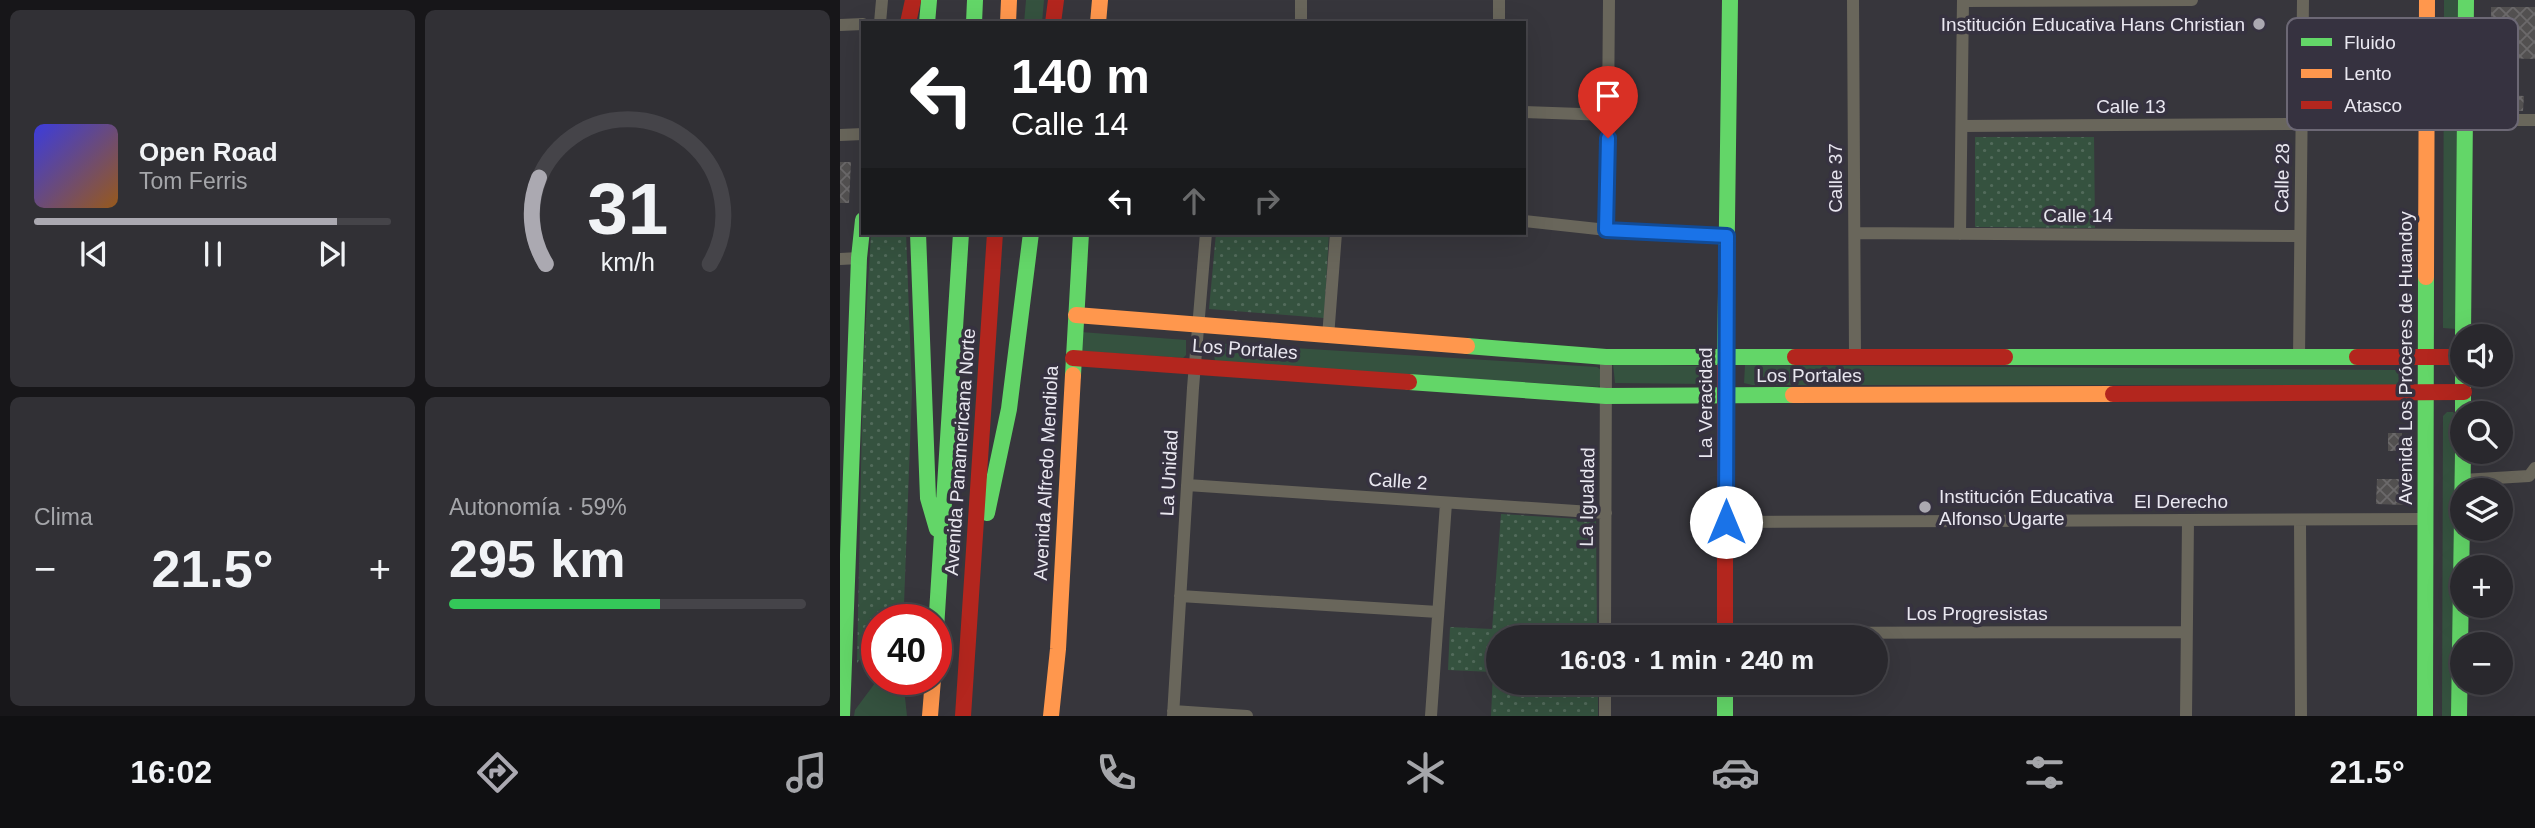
<!DOCTYPE html>
<html lang="es">
<meta charset="utf-8">
<style>
:root{--surface:#29282d;--page:#313035;--text:#f1f3f6;--muted:#a5a6aa;--line:#454449;--accent:#aba9b1}
body{margin:0;font-family:Arial,sans-serif;background:var(--page);color:var(--text);height:100vh;display:flex;flex-direction:column;font-size:26px;white-space:nowrap}
*{box-sizing:border-box;margin:0}
p{font-size:23px;color:var(--muted)}
.icon{flex:none;width:38px;height:38px;fill:none;stroke:currentColor;stroke-width:2;stroke-linecap:round;stroke-linejoin:round}
.map{position:relative;flex:1;overflow:hidden}
.side{display:flex;flex-direction:column;gap:10px;padding:10px;background:#171619;width:840px}
.side>*{flex:none}
.banner{position:absolute;left:21px;top:21px;width:665px;height:214px;border-radius:0px;box-shadow:0 7px 28px #0002,0 0 0 2px var(--line);background:#202124;color:#fff;overflow:hidden}
.controls{position:absolute;left:1610px;top:324px;display:grid;gap:14px}
.controls a{display:grid;place-items:center;width:63px;height:63px;border-radius:50%;background:var(--surface);box-shadow:0 7px 28px #0002,0 0 0 2px var(--line);font-size:35px}
.speed{position:absolute;left:21px;top:604px;display:flex;gap:14px;font-size:35px;font-weight:700;text-align:center}
.speed>*{display:grid;place-content:center;width:91px;height:91px;border-radius:50%;background:var(--surface);box-shadow:0 7px 28px #0002,0 0 0 2px var(--line);line-height:1}
.speed .limit{border:10px solid #d22;background:#fff;color:#111}
.pin{position:absolute;display:grid;place-items:center;width:60px;height:60px;color:#fff;margin:-72px -30px;border-radius:50% 50% 50% 0;rotate:-45deg;box-shadow:0 0 7px #0007}
.pin .icon{rotate:45deg}
.me{position:absolute;width:77px;margin:-38px;rotate:0deg;stroke-linejoin:round;filter:drop-shadow(0 0 5px #0008)}
.turn{display:flex;align-items:center;gap:24px;height:147px;padding:0 35px;font-size:32px}
.turn .icon{width:91px;height:91px;stroke-width:2.5}
.turn b{display:block;font-size:49px;line-height:60px}
.lanes{display:flex;align-items:center;height:66px;padding:0 35px;background:#0003;justify-content:center;gap:35px;direction:ltr}
.lanes .off{opacity:.35}
.big{font-size:52px;font-weight:600;line-height:1.1}
.side .widget{flex:1;display:flex;flex-direction:column;justify-content:center;gap:10px;min-width:0;padding:0 24px;border-radius:10px;background:var(--page)}
.side .dial{align-items:center;gap:0}
.dial svg{height:182px;overflow:visible;fill:none;stroke:var(--line);stroke-width:7;stroke-linecap:round;text-anchor:middle}
.dial text{fill:var(--text);stroke:none}
.song{display:flex;align-items:center;gap:21px}
.cover{width:84px;height:84px;border-radius:10px;background:linear-gradient(135deg,hsl(240 70% 55%),hsl(30 70% 35%))}
.played{height:7px;border-radius:4px;background:linear-gradient(90deg,var(--accent) 85%,var(--line) 85%)}
.keys{display:flex;justify-content:space-around;direction:ltr}
.heat{display:flex;justify-content:space-between;align-items:center;font-size:38px;direction:ltr}
.charge{height:10px;border-radius:5px;background:linear-gradient(90deg,#34c759 59%,var(--line) 0)}
.side .tiles{flex:1;display:grid;gap:10px;grid-template-columns:repeat(2,1fr)}
.trip{position:absolute;left:646px;top:625px;width:402px;height:70px;border-radius:35px;background:var(--surface);box-shadow:0 7px 28px #0002,0 0 0 2px var(--line);font-weight:600;line-height:70px;text-align:center}
.tabs{display:flex;height:112px;justify-content:space-around;align-items:center;background:#101012;color:var(--muted)}
.tabs .icon{width:49px;height:49px}
.tabs .on{color:var(--accent)}
.tabs b{font-size:32px;color:var(--text)}
main{display:flex;flex:1;min-height:0}
.map>svg:first-child{display:block}
</style>
<main>
<section class="side">
<div class="tiles">
<div class="widget">
<div class="song"><i class="cover"></i><div><b>Open Road</b><p>Tom Ferris</p></div></div>
<div class="played"></div>
<div class="keys"><svg class="icon" aria-label="previous" viewBox="0 0 24 24"><path d="M18 5L8 12l10 7zM5 5v14"/></svg><svg class="icon" aria-label="pause" viewBox="0 0 24 24"><path d="M8 5v14M16 5v14"/></svg><svg class="icon" aria-label="next" viewBox="0 0 24 24"><path d="M6 5l10 7-10 7zM19 5v14"/></svg></div>
</div>
<div class="widget dial"><svg viewBox="0 0 100 80">
<path d="M14 69A42 42 0 1 1 86 69"/>
<path d="M14 69A42 42 0 0 1 11 31" stroke="#aba9b1"/>
<text x="50" y="56" font-size="32" font-weight="700">31</text>
<text x="50" y="72" font-size="11">km/h</text>
</svg></div>
<div class="widget"><p>Clima</p>
<div class="heat"><a>−</a><b class="big">21.5°</b><a>+</a></div>
</div>
<div class="widget"><p>Autonomía · 59%</p><b class="big">295 km</b><div class="charge"></div></div>
</div>
</section>
<div class="map">
<svg width="1695" height="716" viewBox="0 0 1695 716">
<defs>
<pattern id="park-dots" width="8" height="8" patternUnits="userSpaceOnUse" patternTransform="scale(1.75)"><rect width="8" height="8" fill="#35523f"/><path d="M2 2h.1M6 6h.1" fill="none" stroke="#526b5b" stroke-width="1.8" stroke-linecap="round"/></pattern>
<pattern id="building-cross-hatch" width="8" height="8" patternUnits="userSpaceOnUse" patternTransform="scale(1.75)"><rect width="8" height="8" fill="#525050"/><path d="M0 0l8 8M0 8l8-8" fill="none" stroke="#6b696a"/></pattern>
</defs>
<rect width="100%" height="100%" fill="#37363c"/>
<!-- grass -->
<path fill="#35523f" d="M186 0H204L202 23H184Z
M1604 0H1618L1616 329 1603 328Z
M241 332 346 340V355L343 358 241 351Z
M373 343 757 367 761 370 762 384 758 387 375 362Z
M773 364 865 366 866 384 775 383Z
M905 365 1555 370 1560 372 1559 385H912L904 383Z
M1607 412H1613L1618 418 1617 716H1602L1603 416Z
M38 679H63L67 716H14L15 710Z"/>
<!-- park -->
<path fill="url(#park-dots)" d="M1135 137H1254L1255 228 1135 227Z
M31 233H66L72 391 64 604 52 619 37 620V638L17 663 23 373Z
M376 233H489L484 318 369 309Z
M661 514 756 520 757 637H658V682L758 683V716H651L653 672 608 670 610 627 652 629Z"/>
<!-- building -->
<path fill="url(#building-cross-hatch)" d="M1651 7H1695V59L1652 58Z
M1653 94 1684 96 1683 111 1652 109Z
M0 162H11L9 203H0Z
M1548 433H1562V451H1548Z
M1537 479H1564V505L1536 504Z"/>
<g fill="none" stroke-linecap="round" stroke-linejoin="round">
<!-- street -->
<path stroke="#69665b" stroke-width="12" d="M1013 0 1015 357
M1123 1 1352 0
M40 23 42 0
M461 23V0
M659 23V0
M0 25 23 24
M684 112 769 115
M1626 120H1695
M1122 126 1462 124
M0 135 23 134
M684 221 767 230 887 236
M767 230 769 0
M1015 233 1460 236
M1120 234 1123 0
M0 259 19 258
M488 337 496 233
M1459 357 1463 0
M1622 480 1689 476 1695 468
M347 485 766 513
M1460 520 1461 716
M886 522 1586 519
M340 596 598 612
M885 633 1346 632
M765 637 766 357
M765 682V716
M333 711 407 716
M333 716 353 388 366 233
M591 716 606 503
M1346 716 1348 520"/>
<!-- fast -->
<path stroke="#63d668" stroke-width="16" d="M87 23 89 0
M134 23 135 0
M78 233 88 498 97 529
M1623 336 1626 0
M627 346 766 357H955
M1165 357H1517
M885 367 890 0
M1623 374V413
M233 375 241 233
M569 382 766 396 953 395
M147 513 169 409 191 233
M96 629 121 233
M885 682V716
M2 716 19 258 23 220
M1585 716 1586 277
M1619 716 1623 452"/>
<!-- slow -->
<path stroke="#ff974d" stroke-width="16" d="M168 23 169 0
M258 23 260 0
M1586 277 1587 0
M236 315 627 346
M953 395 1273 394
M90 716 93 679
M211 716 218 649 233 375"/>
<!-- jam -->
<path stroke="#b3261e" stroke-width="16" d="M68 23 73 0
M213 23 216 0
M955 357H1165
M1517 357H1622
M233 358 569 382
M885 367V637
M1273 394 1624 392
M123 716 155 233"/>
</g>
<g fill="none" stroke-linecap="round" stroke-linejoin="round">
<defs>
<path id="route" d="M768 138 766 230 887 236 886 522"/>
</defs>
<!-- route casing -->
<use href="#route" stroke="#114b97" stroke-width="18"/>
<!-- route -->
<use href="#route" stroke="#1a73e8" stroke-width="12"/>
</g>
<!-- markers -->
<g fill="#aba9b1" stroke="#363240" stroke-width="2.5">
<circle cx="1419" cy="24" r="7"/>
<circle cx="1085" cy="507" r="7"/>
</g>
<g text-anchor="middle" dominant-baseline="central" stroke-width="7" stroke-linejoin="round" paint-order="stroke">
<!-- poi labels -->
<g font-size="19" fill="#e9e7f0" stroke="#363240" text-anchor="end">
<text x="1405" y="24">Institución Educativa Hans Christian</text>
<text x="1099" y="496" text-anchor="start">Institución Educativa<tspan x="1099" dy="22">Alfonso Ugarte</tspan></text>
</g>
<!-- street labels -->
<g font-size="19" fill="#e9e7f0" stroke="#363240">
<text x="1291" y="106">Calle 13</text>
<text transform="translate(995 178) rotate(-90)">Calle 37</text>
<text transform="translate(1442 178) rotate(-89)">Calle 28</text>
<text x="1238" y="215">Calle 14</text>
<text transform="translate(405 349) rotate(4)">Los Portales</text>
<text transform="translate(1565 358) rotate(-90)">Avenida Los Próceres de Huandoy</text>
<text x="969" y="375">Los Portales</text>
<text transform="translate(865 403) rotate(-90)">La Veracidad</text>
<text transform="translate(120 452) rotate(-86)">Avenida Panamericana Norte</text>
<text transform="translate(206 473) rotate(-87)">Avenida Alfredo Mendiola</text>
<text transform="translate(329 473) rotate(-87)">La Unidad</text>
<text transform="translate(558 481) rotate(4)">Calle 2</text>
<text transform="translate(747 497) rotate(-89)">La Igualdad</text>
<text x="1341" y="501">El Derecho</text>
<text x="1137" y="613">Los Progresistas</text>
</g>
</g>
<!-- legend -->
<rect x="1447" y="18" width="231" height="112" rx="10" fill="#363240" stroke="#6c6875" stroke-width="2"/>
<rect x="1461" y="38" width="31" height="8" fill="#63d668"/>
<rect x="1461" y="69" width="31" height="9" fill="#ff974d"/>
<rect x="1461" y="101" width="31" height="8" fill="#b3261e"/>
<g font-size="19" fill="#e9e7f0">
<text x="1504" y="49">Fluido</text>
<text x="1504" y="80">Lento</text>
<text x="1504" y="112">Atasco</text>
</g>
</svg>
<div class="controls">
<a><svg class="icon" aria-label="sound" viewBox="0 0 24 24"><path d="M4 9h4l5-4v14l-5-4H4zM17 9q2 3 0 6"/></svg></a>
<a><svg class="icon" aria-label="search" viewBox="0 0 24 24"><circle cx="10" cy="10" r="6"/><path d="M15 15l6 6"/></svg></a>
<a><svg class="icon" aria-label="layers" viewBox="0 0 24 24"><path d="M12 4l9 5-9 5-9-5zM3 14l9 5 9-5"/></svg></a>
<a>+</a>
<a>−</a>
</div>
<div class="speed"><div class="limit">40</div></div>
<div class="pin" style="left:768px;top:138px;background:#d93025"><svg class="icon" aria-label="arrive" viewBox="0 0 24 24"><path d="M6 21V4h12l-3 4 3 4H6"/></svg></div>
<svg class="me" style="left:886px;top:522px" viewBox="-20 -20 40 40"><circle r="19" fill="#fff"/><path d="M0-13L10 11 0 6-10 11z" fill="#1a73e8"/></svg>
<div class="trip">16:03 · 1 min · 240 m</div>
<div class="banner">
<div class="turn"><svg class="icon" aria-label="left" viewBox="0 0 24 24"><path d="M17 20v-9H6M10 6l-5 5 5 5"/></svg><div><b>140 m</b>Calle 14</div></div>
<div class="lanes"><svg class="icon" aria-label="left" viewBox="0 0 24 24"><path d="M17 20v-9H6M10 6l-5 5 5 5"/></svg><svg class="icon off" aria-label="ahead" viewBox="0 0 24 24"><path d="M12 20V5M6 11l6-6 6 6"/></svg><svg class="icon off" aria-label="right" viewBox="0 0 24 24"><path d="M7 20v-9h11M14 6l5 5-5 5"/></svg></div>
</div>
</div>
</main>
<nav class="tabs">
<b>16:02</b>
<svg class="icon on" aria-label="directions" viewBox="0 0 24 24"><path d="M12 3l9 9-9 9-9-9zM9 14v-3h6M13 9l2 2-2 2"/></svg>
<svg class="icon" aria-label="music" viewBox="0 0 24 24"><path d="M9 18V5l10-2v13"/><circle cx="6" cy="18" r="3"/><circle cx="16" cy="16" r="3"/></svg>
<svg class="icon" aria-label="phone" viewBox="0 0 24 24"><path d="M5 4h4l2 5-3 2q2 4 5 5l2-3 5 2v4C11 20 4 13 5 4z"/></svg>
<svg class="icon" aria-label="climate" viewBox="0 0 24 24"><path d="M12 3v18M4 7l16 10M4 17L20 7"/></svg>
<svg class="icon" aria-label="car" viewBox="0 0 24 24"><path d="M5 17H2v-5l4-1 3-4h7l3 4 3 1v5h-3M9 17h6M6 11h13"/><circle cx="7" cy="17" r="2"/><circle cx="17" cy="17" r="2"/></svg>
<svg class="icon" aria-label="filters" viewBox="0 0 24 24"><path d="M4 7h16M4 17h16"/><circle cx="9" cy="7" r="2"/><circle cx="15" cy="17" r="2"/></svg>
<b>21.5°</b>
</nav>
